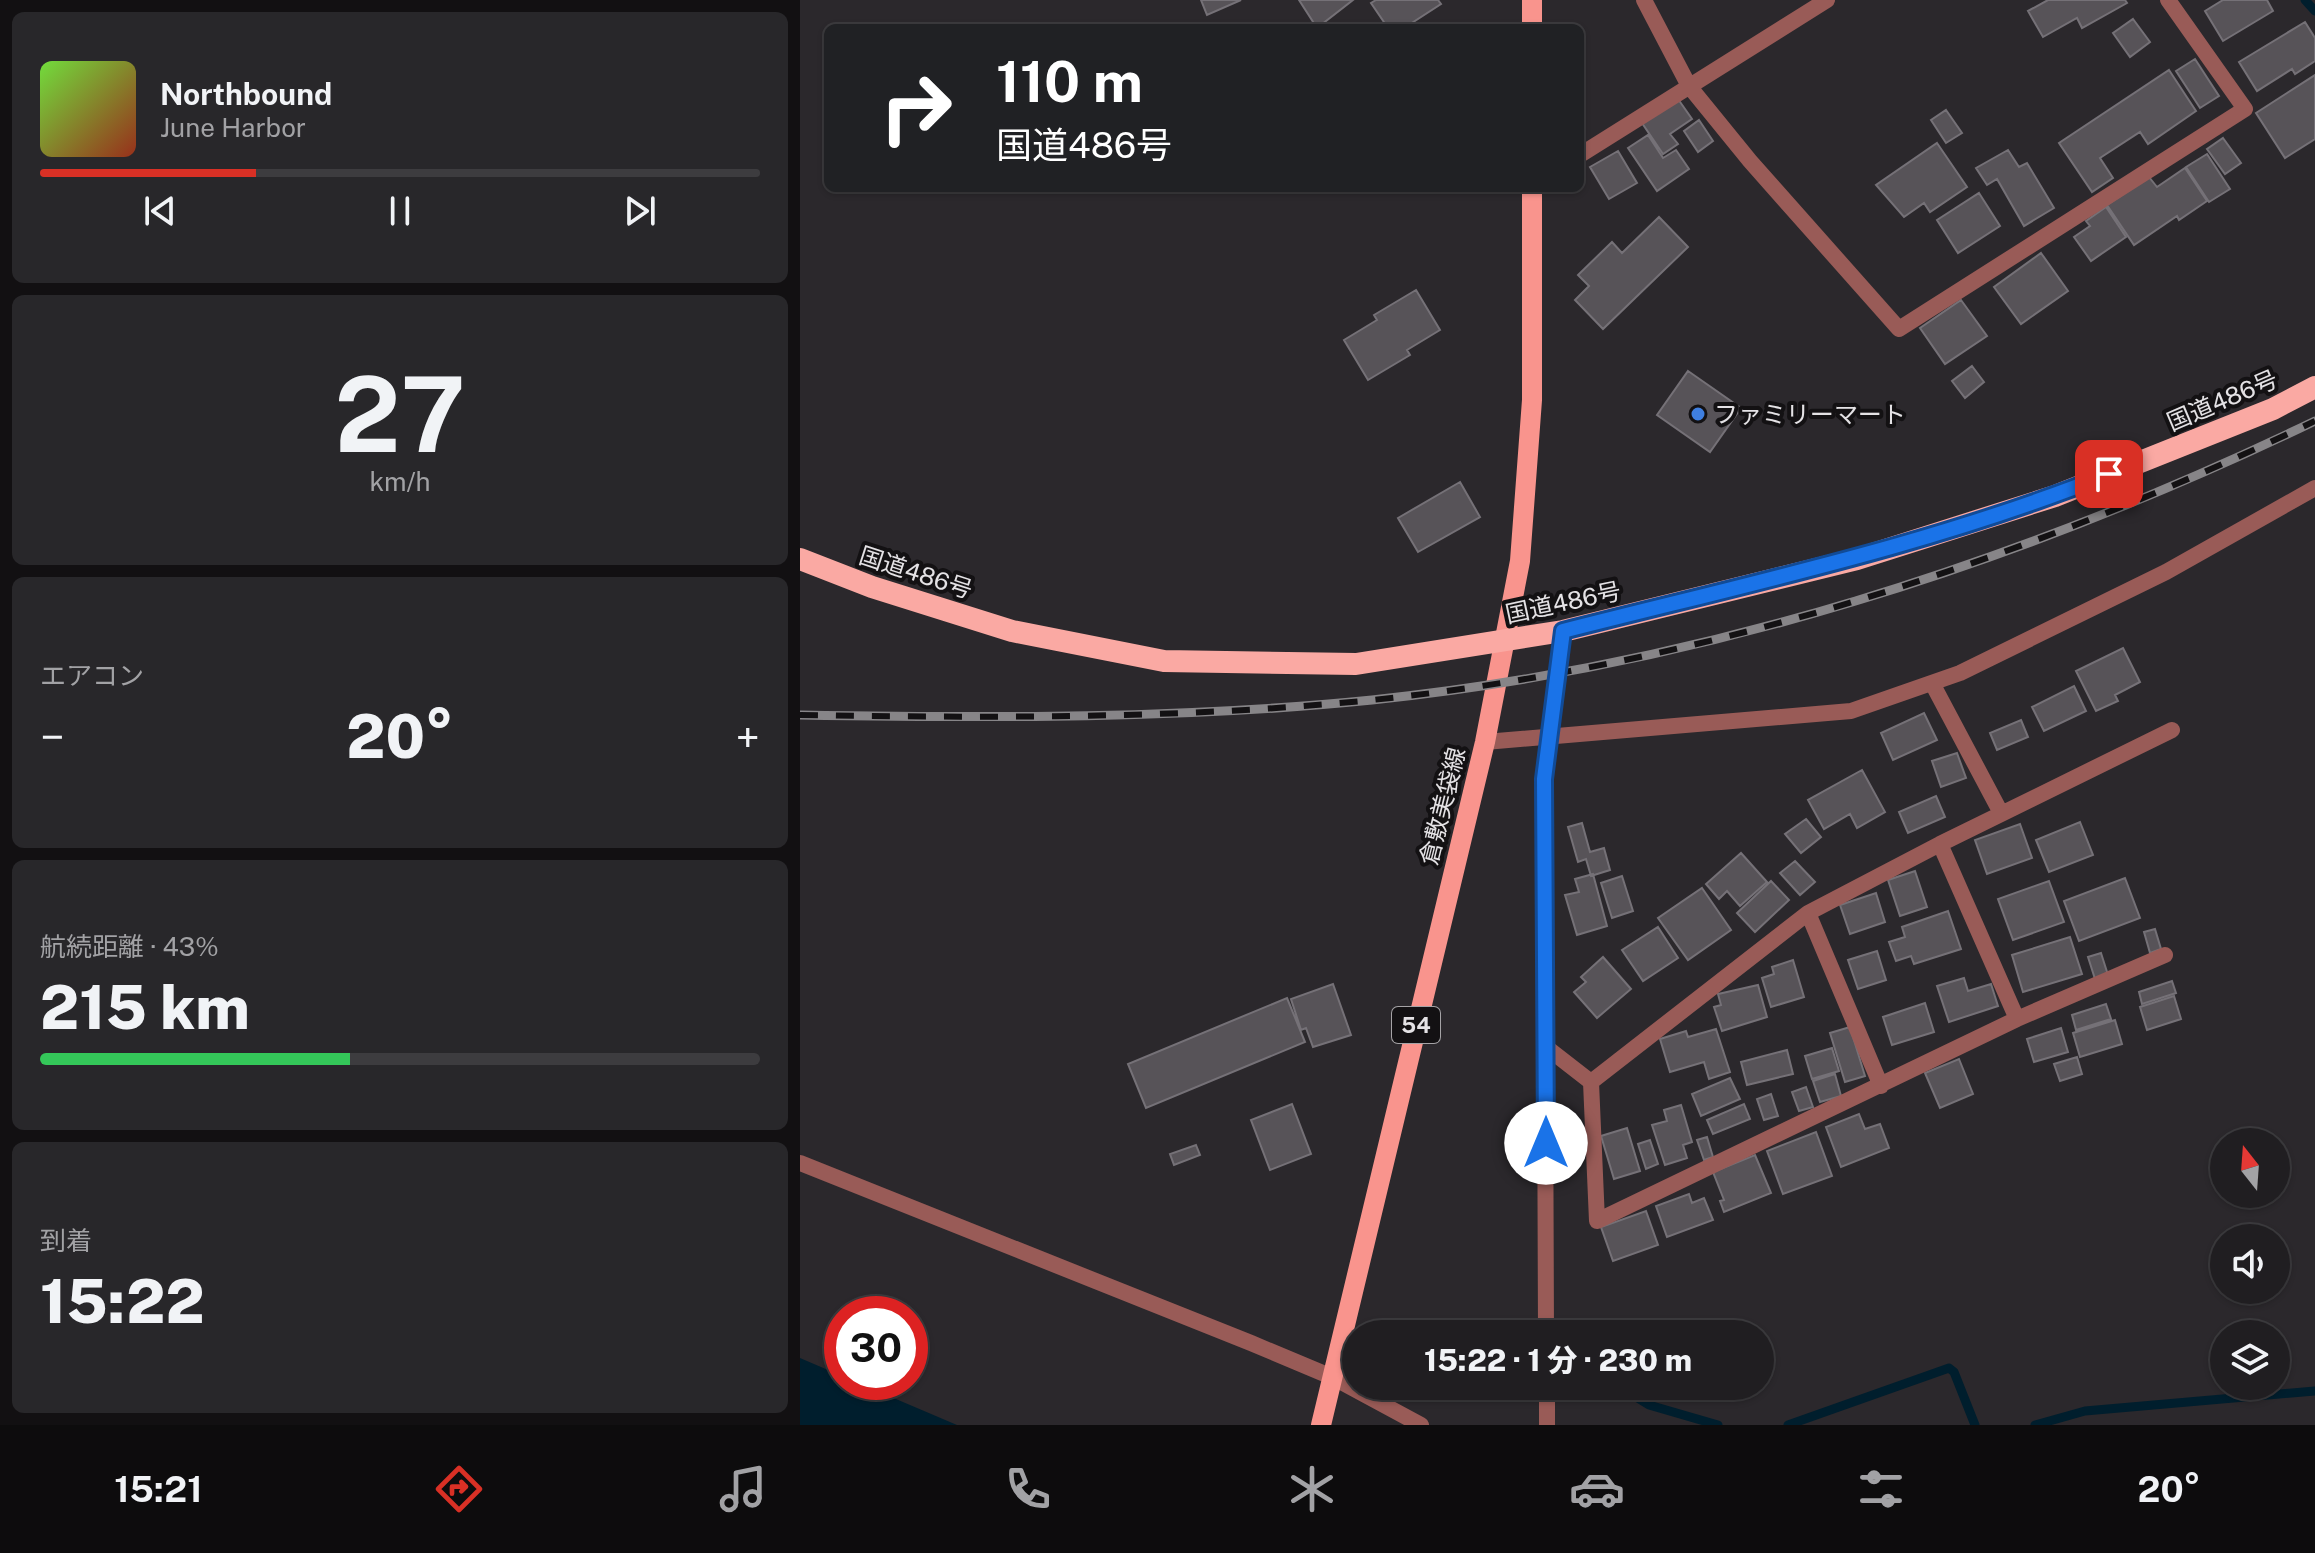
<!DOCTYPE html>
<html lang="ja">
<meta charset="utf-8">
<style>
:root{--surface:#201e21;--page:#28272a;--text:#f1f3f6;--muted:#a2a2a5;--line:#3d3c3f;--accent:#d93025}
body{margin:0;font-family:"Public Sans","Noto Sans JP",sans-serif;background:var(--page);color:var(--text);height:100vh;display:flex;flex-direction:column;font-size:30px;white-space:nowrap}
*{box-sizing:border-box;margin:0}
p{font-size:26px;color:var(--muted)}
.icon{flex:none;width:44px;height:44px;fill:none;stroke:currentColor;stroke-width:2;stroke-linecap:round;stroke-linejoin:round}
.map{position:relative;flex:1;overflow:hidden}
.sheet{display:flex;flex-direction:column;gap:12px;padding:12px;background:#121012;width:800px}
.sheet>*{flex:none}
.banner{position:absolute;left:24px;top:24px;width:760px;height:168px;border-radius:12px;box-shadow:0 2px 6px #0004,0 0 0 2px var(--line);background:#202124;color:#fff;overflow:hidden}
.needle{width:52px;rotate:343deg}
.controls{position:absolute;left:1410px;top:1128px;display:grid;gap:16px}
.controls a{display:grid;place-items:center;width:80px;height:80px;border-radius:50%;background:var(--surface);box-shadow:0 2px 6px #0004,0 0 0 2px var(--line);font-size:40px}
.speed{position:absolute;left:24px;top:1296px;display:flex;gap:16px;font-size:40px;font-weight:700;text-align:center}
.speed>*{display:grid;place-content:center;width:104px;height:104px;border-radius:50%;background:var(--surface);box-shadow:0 2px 6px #0004,0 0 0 2px var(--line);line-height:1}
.speed .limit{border:12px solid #d22;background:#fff;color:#111}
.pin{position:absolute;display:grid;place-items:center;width:68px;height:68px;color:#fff;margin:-34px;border-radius:16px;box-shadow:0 4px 12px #0006}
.me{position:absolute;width:88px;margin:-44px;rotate:0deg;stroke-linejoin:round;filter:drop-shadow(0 0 6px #0008)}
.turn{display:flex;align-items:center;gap:28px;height:168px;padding:0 40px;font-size:36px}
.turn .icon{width:104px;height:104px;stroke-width:2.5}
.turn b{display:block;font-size:56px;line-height:68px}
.big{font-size:60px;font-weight:800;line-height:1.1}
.sheet .tile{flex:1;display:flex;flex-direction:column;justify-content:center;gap:12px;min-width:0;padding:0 28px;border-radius:12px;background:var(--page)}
.sheet .dial{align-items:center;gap:0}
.dial b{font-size:104px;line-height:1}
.song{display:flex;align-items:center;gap:24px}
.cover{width:96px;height:96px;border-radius:12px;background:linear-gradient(135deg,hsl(100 70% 55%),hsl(10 70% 35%))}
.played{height:8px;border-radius:4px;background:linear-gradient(90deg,var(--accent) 30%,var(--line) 30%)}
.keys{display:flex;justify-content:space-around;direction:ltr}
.heat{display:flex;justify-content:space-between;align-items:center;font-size:44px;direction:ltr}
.charge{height:12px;border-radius:6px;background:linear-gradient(90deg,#34c759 43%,var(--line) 0)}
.trip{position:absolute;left:542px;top:1320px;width:432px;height:80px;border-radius:40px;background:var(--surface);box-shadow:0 2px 6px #0004,0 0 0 2px var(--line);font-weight:800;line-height:80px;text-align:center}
.menu{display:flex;height:128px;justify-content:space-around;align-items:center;background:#0d0c0d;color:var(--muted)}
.menu .icon{width:56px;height:56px}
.menu .on{color:var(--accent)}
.menu b{font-size:36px;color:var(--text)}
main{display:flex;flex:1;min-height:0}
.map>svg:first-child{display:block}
</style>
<main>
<section class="sheet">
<div class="tile">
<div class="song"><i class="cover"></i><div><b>Northbound</b><p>June Harbor</p></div></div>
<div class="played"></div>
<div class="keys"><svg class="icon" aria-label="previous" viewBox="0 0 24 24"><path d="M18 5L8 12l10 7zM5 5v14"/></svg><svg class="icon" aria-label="pause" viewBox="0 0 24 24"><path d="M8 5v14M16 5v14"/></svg><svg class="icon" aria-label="next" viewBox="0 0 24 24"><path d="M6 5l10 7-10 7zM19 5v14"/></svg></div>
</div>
<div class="tile dial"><b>27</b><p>km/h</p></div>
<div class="tile"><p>エアコン</p>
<div class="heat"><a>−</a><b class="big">20°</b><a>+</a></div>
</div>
<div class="tile"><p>航続距離 · 43%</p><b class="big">215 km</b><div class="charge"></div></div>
<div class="tile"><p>到着</p><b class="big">15:22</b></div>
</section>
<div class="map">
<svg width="1515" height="1425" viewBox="0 0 1515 1425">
<rect width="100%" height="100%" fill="#2b282c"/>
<!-- water -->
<path fill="#001e2d" d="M0 1358 42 1376V1382H56L157 1425H0Z"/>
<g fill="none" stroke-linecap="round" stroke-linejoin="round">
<!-- stream -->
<path stroke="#001e2d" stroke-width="9" d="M1505 0 1515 11
M818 1386 849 1405 918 1425
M988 1425 1149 1368 1154 1372 1175 1425
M1235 1425 1285 1411 1515 1391"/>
</g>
<!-- building -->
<path fill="#575358" stroke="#757177" stroke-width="2" d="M401 0H441L407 15Z
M499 0H553L517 28Z
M576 0H638L641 4 604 28H588L571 3Z
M1248 0H1325L1327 3 1282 28 1277 18 1243 37 1228 11Z
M1423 0H1467L1473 11 1423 41 1405 11Z
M1333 19 1350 42 1330 57 1313 33Z
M1505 22 1515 38V61L1495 74 1492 69 1457 91 1439 62Z
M1395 59 1419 96 1400 108 1376 71Z
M1369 70 1396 111 1348 144 1340 132 1300 158 1313 178 1292 192 1259 143Z
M1515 75V139L1485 158 1456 113Z
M878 99 892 119 870 134 878 144 863 154 842 123Z
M1146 110 1162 133 1146 143 1131 120Z
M899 120 913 141 898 152 884 131Z
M848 135 863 158 876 150 889 169 857 191 828 148Z
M1423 138 1441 163 1425 174 1407 149Z
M1137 143 1167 187 1130 212 1124 203 1104 217 1076 185Z
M1208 150 1219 167 1227 163 1254 208 1224 226 1197 179 1187 185 1176 168Z
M818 151 837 183 809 199 790 167Z
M1407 154 1430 189 1409 202 1386 167Z
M1385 168 1407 201 1379 220 1377 216 1334 245 1307 205 1349 177 1357 187Z
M1179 193 1200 226 1158 253 1137 220Z
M1306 207 1326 237 1291 261 1274 237 1290 226 1286 221Z
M859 217 888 247 803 329 775 300 789 286 778 275 812 242 822 253Z
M1241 253 1268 291 1221 324 1194 287Z
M616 290 640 330 607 350 610 355 568 380 544 340 577 320 574 315Z
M1161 300 1187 336 1145 364 1120 328Z
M1172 366 1184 382 1165 398 1152 381Z
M888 371 941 408 910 452 857 415Z
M660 482 680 517 618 552 598 518Z
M1323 648 1340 682 1315 695 1318 701 1296 711 1276 671Z
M1274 686 1286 711 1244 731 1232 707Z
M1124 713 1137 740 1093 760 1081 733Z
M1221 720 1228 737 1197 750 1190 733Z
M1157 753 1166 778 1141 787 1132 761Z
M1062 770 1085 812 1057 828 1050 814 1024 829 1008 800Z
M1136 796 1145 817 1108 833 1099 812Z
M1006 819 1021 837 1001 853 985 834Z
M1280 822 1293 855 1249 872 1236 840Z
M782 823 790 852 804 848 810 870 791 876 786 859 778 862 768 827Z
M1220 824 1232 858 1187 874 1175 840Z
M941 853 967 882 940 906 927 891 919 899 906 884Z
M995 861 1015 882 1000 895 980 873Z
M1115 871 1127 907 1100 916 1088 880Z
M793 874 807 926 777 935 765 895 779 892 775 879Z
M822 876 833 911 812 918 801 883Z
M1325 878 1340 918 1279 941 1264 901Z
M971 881 989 900 955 932 937 913Z
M1249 881 1264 922 1213 940 1198 899Z
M902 888 931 930 888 960 858 918Z
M1076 893 1085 922 1050 934 1040 905Z
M1148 911 1161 949 1114 964 1111 956 1096 961 1089 942 1105 937 1102 927Z
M858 927 878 958 843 981 822 950Z
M1355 929 1361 949 1350 953 1344 932Z
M1270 937 1282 974 1223 992 1212 955Z
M1077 951 1086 980 1058 989 1048 960Z
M1301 953 1308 975 1295 979 1288 957Z
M803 957 831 989 797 1018 774 992 786 982 781 977Z
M993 960 1004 997 971 1007 962 978 974 974 972 967Z
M1164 978 1168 991 1191 984 1198 1006 1149 1022 1137 986Z
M1372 981 1376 993 1342 1004 1339 992Z
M533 984 551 1035 513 1047 506 1028 501 1030 491 999Z
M958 985 967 1017 922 1031 914 1007 921 1005 918 994Z
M1374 996 1381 1019 1347 1030 1340 1007Z
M487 998 505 1042 346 1108 328 1064Z
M1125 1003 1134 1032 1092 1045 1083 1017Z
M1306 1004 1311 1019 1276 1030 1272 1015Z
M1315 1020 1322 1044 1280 1057 1273 1033Z
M1050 1027 1065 1076 1045 1082 1030 1033Z
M1261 1028 1268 1052 1234 1062 1227 1039Z
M916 1029 930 1072 909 1079 904 1062 870 1072 860 1039 886 1031 888 1037Z
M1032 1048 1039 1071 1012 1079 1005 1056Z
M987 1050 993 1074 947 1085 941 1062Z
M1277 1057 1282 1074 1260 1081 1254 1064Z
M1159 1059 1173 1094 1140 1108 1125 1073Z
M1035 1074 1041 1096 1020 1102 1013 1081Z
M930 1078 940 1099 901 1116 892 1094Z
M1006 1087 1013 1107 999 1111 992 1092Z
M971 1094 978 1116 964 1120 957 1099Z
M492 1104 511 1154 470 1170 451 1120Z
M944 1104 950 1119 913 1134 907 1120Z
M881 1105 892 1142 883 1145 887 1158 865 1165 852 1125 867 1121 864 1110Z
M1059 1114 1065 1129 1080 1124 1089 1148 1041 1167 1026 1127Z
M827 1128 840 1171 814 1179 801 1136Z
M1016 1132 1032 1176 983 1194 967 1151Z
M907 1137 913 1157 904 1160 897 1140Z
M850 1140 858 1164 846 1169 838 1144Z
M396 1145 400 1155 374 1165 370 1154Z
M955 1155 971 1193 924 1212 920 1201 924 1200 913 1172Z
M889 1194 892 1203 904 1198 913 1220 867 1237 856 1206Z
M846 1211 858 1245 813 1261 801 1227Z"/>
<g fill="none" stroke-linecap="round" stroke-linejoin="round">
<!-- minor -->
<path stroke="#995b57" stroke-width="16" d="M844 0 889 86 950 161 1099 329 1445 109 1368 0
M780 155 1027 0
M1132 683 1201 813
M685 742 1051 711 1160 673 1366 572 1515 488
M1217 1019 1140 844 1372 730
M746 1047 791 1082 797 1221 1217 1019 1365 955
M791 1082 1008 913
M1081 1086 1008 913 1140 844
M0 1163 451 1343 532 1377 621 1425
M746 1334 744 779 763 631
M747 1386V1425"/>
<!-- primary -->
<path stroke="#f9948d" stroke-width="20" d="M732 28V0
M521 1425 685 742 720 561 732 400V188"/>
<!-- trunk -->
<path stroke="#faa9a3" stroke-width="22" d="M0 559 72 587 212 631 364 661 556 664 763 631 1057 559 1255 496 1473 409 1515 387"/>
<defs>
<path id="rail" d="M0 715C190 718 383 719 572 700 899 666 1220 563 1515 421"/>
</defs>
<!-- rail casing -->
<use href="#rail" stroke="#878588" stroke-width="9"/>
<!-- rail -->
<use href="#rail" stroke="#131113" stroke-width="6" stroke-dasharray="18" stroke-linecap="butt"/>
</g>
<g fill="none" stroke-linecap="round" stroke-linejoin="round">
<defs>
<path id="route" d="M746 1143 744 779 763 631C947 584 1132 545 1309 474"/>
</defs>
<!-- route casing -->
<use href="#route" stroke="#114b97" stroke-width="20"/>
<!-- route -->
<use href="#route" stroke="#1a73e8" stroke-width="14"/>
</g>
<!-- markers -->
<circle fill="#3f7fe0" stroke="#131113" stroke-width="3" cx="898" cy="414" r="8"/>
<g text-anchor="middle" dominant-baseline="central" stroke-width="8" stroke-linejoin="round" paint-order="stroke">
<!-- shield labels -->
<rect fill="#131113" stroke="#a5a3a6" stroke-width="2" x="592" y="1007" width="48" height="36" rx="6"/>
<g font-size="22" font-weight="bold" fill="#e4e2e5">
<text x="616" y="1025">54</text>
</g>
<!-- street labels -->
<g font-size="24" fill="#e4e2e5" stroke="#131113">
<text transform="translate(1422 400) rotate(-23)">国道486号</text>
<text transform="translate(116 572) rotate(18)">国道486号</text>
<text transform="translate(763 602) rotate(-12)">国道486号</text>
<text transform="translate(642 806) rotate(-76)">倉敷美袋線</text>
</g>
<!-- poi labels -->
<g font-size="24" fill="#e4e2e5" stroke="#131113" text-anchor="start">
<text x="914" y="414">ファミリーマート</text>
</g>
</g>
</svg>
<div class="controls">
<a><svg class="needle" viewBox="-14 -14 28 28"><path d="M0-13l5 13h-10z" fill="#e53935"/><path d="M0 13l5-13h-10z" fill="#a2a2a5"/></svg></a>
<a><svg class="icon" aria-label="sound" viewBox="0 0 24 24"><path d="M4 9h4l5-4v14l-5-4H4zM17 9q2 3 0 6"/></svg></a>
<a><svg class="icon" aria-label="layers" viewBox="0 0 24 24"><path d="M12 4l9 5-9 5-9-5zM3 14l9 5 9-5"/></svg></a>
</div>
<div class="speed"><div class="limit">30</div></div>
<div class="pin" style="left:1309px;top:474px;background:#d93025"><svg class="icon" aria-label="arrive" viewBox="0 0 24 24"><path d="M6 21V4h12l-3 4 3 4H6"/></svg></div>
<svg class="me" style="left:746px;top:1143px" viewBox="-20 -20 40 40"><circle r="19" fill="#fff"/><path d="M0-13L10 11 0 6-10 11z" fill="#1a73e8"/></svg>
<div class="trip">15:22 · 1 分 · 230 m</div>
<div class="banner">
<div class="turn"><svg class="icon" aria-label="right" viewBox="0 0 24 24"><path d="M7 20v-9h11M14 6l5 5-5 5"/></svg><div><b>110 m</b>国道486号</div></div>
</div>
</div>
</main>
<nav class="menu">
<b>15:21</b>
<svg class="icon on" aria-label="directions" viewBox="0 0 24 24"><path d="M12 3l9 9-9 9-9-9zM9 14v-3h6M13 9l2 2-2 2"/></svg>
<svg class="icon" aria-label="music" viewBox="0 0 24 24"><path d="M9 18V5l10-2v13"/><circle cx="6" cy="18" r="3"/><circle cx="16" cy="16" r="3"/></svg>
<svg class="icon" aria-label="phone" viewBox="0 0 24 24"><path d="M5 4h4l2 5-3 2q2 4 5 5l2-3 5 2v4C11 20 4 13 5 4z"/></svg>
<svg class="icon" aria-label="climate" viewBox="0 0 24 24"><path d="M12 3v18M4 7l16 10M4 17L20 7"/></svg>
<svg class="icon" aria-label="car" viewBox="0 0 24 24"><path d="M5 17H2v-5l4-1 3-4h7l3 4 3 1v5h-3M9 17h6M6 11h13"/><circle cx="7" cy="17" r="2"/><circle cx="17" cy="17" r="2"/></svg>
<svg class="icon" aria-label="filters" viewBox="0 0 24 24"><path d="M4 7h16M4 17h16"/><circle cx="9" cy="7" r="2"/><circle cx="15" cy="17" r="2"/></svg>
<b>20°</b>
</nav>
